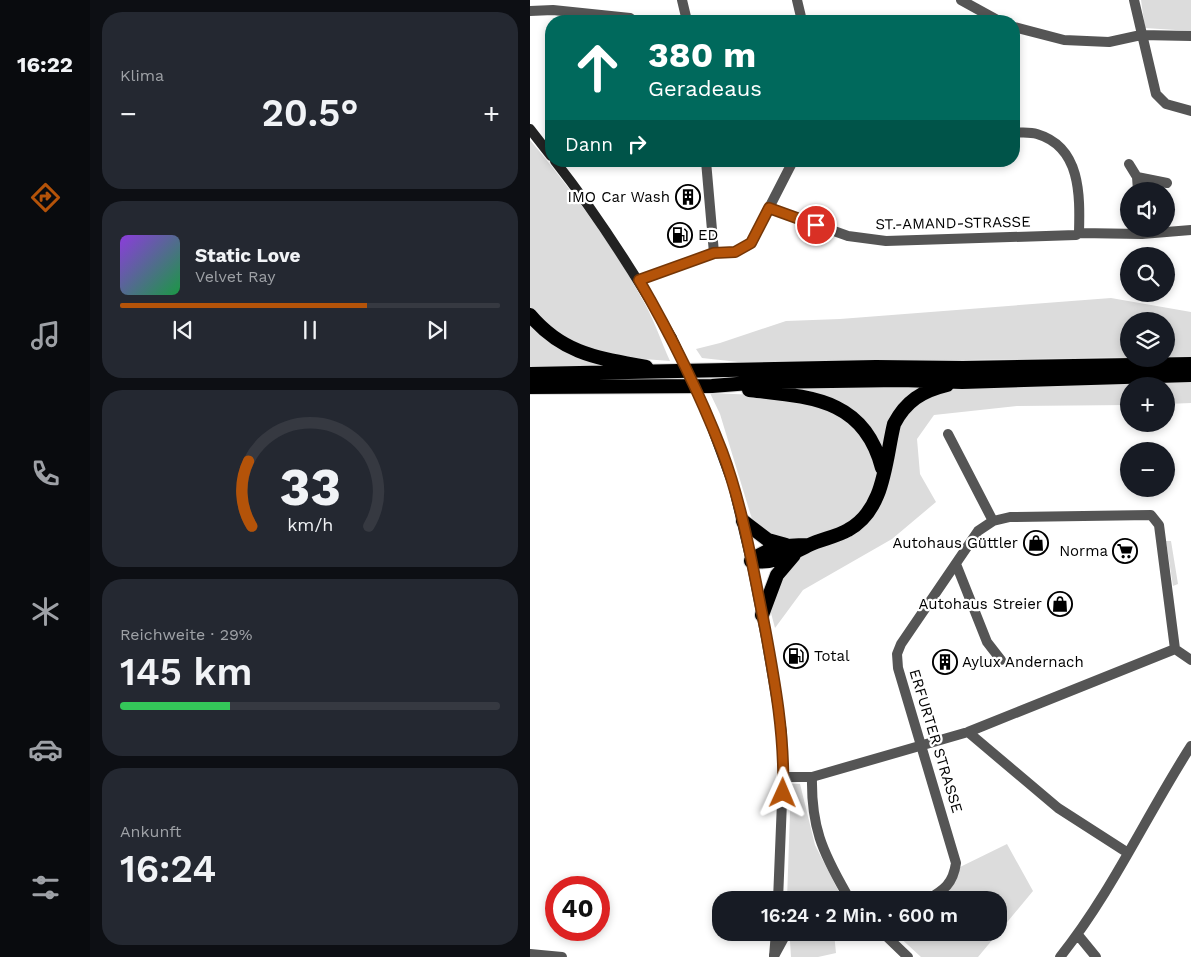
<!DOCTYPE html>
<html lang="de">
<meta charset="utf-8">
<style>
:root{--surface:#171b24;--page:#242831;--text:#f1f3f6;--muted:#9ea1a6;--line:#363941;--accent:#b45309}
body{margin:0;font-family:"Work Sans",sans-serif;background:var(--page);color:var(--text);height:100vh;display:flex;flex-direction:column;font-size:19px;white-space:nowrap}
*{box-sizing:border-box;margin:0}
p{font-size:16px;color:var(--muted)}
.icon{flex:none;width:28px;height:28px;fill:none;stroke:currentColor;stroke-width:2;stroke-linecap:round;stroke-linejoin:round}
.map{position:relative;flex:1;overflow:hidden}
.side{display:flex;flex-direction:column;gap:12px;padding:12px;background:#0d0f14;width:440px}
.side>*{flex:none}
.banner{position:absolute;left:15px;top:15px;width:475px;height:152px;border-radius:20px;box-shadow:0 2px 8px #0003;background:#00695c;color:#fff;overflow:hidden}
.controls{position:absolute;left:590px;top:182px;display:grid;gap:10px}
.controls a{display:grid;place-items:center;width:55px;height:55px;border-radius:50%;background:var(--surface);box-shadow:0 2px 8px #0003;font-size:25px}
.speed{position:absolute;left:15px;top:876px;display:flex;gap:10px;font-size:25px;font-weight:700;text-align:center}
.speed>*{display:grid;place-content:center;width:65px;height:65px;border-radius:50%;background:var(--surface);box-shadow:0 2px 8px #0003;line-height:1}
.speed .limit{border:8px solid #d22;background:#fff;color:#111}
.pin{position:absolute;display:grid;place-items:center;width:42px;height:42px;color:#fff;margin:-21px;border:2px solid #fff;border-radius:50%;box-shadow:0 1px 5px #0007}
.me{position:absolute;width:55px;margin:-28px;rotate:1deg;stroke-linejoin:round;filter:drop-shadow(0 0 4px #0008)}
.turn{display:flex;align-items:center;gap:18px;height:105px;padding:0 20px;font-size:22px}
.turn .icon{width:65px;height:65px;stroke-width:2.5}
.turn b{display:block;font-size:35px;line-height:42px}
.then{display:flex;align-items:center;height:48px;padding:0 20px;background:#0003;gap:10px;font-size:19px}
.big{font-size:38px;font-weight:600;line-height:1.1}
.side .widget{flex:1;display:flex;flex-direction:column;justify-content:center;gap:8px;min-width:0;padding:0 18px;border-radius:20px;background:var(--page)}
.side .dial{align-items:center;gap:0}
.dial svg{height:130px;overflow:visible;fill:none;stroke:var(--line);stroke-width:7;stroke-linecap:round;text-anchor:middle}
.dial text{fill:var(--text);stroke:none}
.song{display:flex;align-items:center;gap:15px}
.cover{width:60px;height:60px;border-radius:8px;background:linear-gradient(135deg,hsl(270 70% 55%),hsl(140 70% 35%))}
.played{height:5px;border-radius:2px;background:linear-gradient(90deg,var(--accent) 65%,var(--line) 65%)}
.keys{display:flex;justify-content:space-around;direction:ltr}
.heat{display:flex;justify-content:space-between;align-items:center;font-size:28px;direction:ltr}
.charge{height:8px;border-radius:4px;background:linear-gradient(90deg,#34c759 29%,var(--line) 0)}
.trip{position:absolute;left:182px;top:891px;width:295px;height:50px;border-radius:20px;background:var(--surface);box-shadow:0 2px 8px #0003;font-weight:600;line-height:50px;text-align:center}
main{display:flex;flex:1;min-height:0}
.tab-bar{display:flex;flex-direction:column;width:90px;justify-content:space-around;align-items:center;background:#090b0e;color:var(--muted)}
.tab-bar .icon{width:35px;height:35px}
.tab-bar .on{color:var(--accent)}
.tab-bar b{font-size:22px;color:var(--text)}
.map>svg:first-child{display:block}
</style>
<main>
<nav class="tab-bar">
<b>16:22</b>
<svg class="icon on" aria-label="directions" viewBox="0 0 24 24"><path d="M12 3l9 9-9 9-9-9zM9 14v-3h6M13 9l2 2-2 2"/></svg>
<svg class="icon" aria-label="music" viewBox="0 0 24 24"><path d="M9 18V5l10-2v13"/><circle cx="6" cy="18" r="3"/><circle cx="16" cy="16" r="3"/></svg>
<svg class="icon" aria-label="phone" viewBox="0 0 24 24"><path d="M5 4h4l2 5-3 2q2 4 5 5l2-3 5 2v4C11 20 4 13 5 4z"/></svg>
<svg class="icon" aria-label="climate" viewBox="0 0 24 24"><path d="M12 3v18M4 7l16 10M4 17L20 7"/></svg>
<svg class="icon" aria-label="car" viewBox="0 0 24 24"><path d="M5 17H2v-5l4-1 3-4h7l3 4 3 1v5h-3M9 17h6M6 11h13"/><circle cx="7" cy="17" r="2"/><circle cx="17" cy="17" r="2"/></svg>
<svg class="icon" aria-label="filters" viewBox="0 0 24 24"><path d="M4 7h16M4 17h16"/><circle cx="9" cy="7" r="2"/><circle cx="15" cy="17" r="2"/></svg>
</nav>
<section class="side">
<div class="widget"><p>Klima</p>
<div class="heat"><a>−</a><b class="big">20.5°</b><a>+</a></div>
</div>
<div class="widget">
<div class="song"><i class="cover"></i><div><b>Static Love</b><p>Velvet Ray</p></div></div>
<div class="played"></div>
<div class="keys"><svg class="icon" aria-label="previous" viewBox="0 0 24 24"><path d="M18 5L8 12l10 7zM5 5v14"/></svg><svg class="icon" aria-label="pause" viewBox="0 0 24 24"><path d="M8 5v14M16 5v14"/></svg><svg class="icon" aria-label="next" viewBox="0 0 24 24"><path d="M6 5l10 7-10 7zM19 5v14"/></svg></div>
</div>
<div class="widget dial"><svg viewBox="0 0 100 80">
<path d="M14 69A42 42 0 1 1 86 69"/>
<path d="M14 69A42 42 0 0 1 12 29" stroke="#b45309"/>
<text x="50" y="56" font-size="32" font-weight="700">33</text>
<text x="50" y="72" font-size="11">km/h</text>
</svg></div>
<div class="widget"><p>Reichweite · 29%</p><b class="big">145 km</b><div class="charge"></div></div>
<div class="widget"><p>Ankunft</p><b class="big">16:24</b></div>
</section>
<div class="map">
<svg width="661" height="957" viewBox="0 0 661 957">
<rect width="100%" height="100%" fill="#fff"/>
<!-- green -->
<path fill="#dcdcdc" d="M611 0H661V31L615 28Z
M0 140C42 190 82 244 114 302 124 320 131 341 140 361 88 357 34 354 0 308Z
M581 298 661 312V356L636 357V321H599V357L227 364 172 358 166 349 190 343 256 321 310 319Z
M0 320 88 367 0 369Z
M661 379V403L636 404V386H599V405L487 406 404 415 387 439 390 474 406 502 362 539 273 590 245 628 241 613 246 588 269 556 337 522 368 426 386 401 422 388 609 384Z
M391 387 355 453 342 431 264 389Z
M180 393 252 396 319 418C325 429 347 455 348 467 349 479 343 501 334 510 313 533 257 551 230 529 226 527 224 520 221 516L190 414Z
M636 541H641L648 584 643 586Z
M261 784H270L285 845 311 896 309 900 257 899Z
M477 844 503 891 469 932V900H402L428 868Z
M271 933H304L306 953 288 957H261L260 941Z
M365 933H468L448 957H391Z"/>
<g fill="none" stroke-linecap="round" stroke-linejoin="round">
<defs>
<path id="trunk" d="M0 315C33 354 68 358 116 367
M0 374 346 367 433 368 661 364
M0 387 182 386 232 382 371 380 432 382 661 375
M219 390C280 397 334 398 352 468
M213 521 238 540 256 545
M221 561C243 564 259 555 279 545 291 539 306 537 318 530 355 510 355 461 364 424 376 401 392 391 417 385
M221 561C238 547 256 545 278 545
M232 615 247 575 264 555"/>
</defs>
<!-- trunk casing -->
<use href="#trunk" stroke="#dbdbdb" stroke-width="16"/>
<!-- minor -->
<path stroke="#555" stroke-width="10" d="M152 0 157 21
M267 0 272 21
M431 0 469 21
M604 0 626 94 636 104 661 111
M0 11 23 10 100 18 104 21
M484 27 534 40 579 42 611 35 661 36
M484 132C491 133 500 132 507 134 551 147 550 195 549 233
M176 161 184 253
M599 164 607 177 608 191
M607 177 637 183
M239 208 318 236 356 241 546 235 549 233 612 234 661 230
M109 280 184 253 205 252 221 243 263 161
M418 434 463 521
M426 564 457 642 471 660
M645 649 661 660
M438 732 528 808 598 853
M253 777H282L438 732 645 649
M282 777C281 826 292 851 316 893
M397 900C414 890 423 884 426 863L368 668 367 654 371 644 448 531 463 521 480 517 621 515 629 525 645 649
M548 935 566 957
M0 954 32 957
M244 956 257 932
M530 957C582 892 616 816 661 746"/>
<!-- tertiary -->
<path stroke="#555" stroke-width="10" d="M221 561 236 638 252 732 253 777 248 900
M349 932 354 934 378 957
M244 957 246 932"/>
<!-- secondary -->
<path stroke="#222" stroke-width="10" d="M0 129 21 156
M25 161C69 217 107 277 142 338
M177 414 203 485 221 561"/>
<!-- trunk -->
<use href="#trunk" stroke="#000" stroke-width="14"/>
<!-- secondary-bridge -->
<path stroke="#222" stroke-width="10" d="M142 338 177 414"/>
</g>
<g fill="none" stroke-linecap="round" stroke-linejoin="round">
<defs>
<path id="route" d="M253 793C255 737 245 682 235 628 223 569 213 507 192 451 169 392 141 335 109 280L184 253 205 252 221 243 239 208 286 225"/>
</defs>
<!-- route casing -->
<use href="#route" stroke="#753606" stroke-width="12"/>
<!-- route -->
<use href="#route" stroke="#b45309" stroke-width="9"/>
</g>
<!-- icons -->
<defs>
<symbol id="building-ring" viewBox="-11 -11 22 22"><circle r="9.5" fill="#fff" stroke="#000" stroke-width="1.5"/><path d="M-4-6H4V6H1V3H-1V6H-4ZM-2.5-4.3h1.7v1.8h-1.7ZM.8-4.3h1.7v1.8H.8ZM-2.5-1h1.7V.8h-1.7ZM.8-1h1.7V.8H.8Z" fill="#000"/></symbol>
<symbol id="fuel-ring" viewBox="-11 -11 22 22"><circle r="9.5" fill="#fff" stroke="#000" stroke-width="1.5"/><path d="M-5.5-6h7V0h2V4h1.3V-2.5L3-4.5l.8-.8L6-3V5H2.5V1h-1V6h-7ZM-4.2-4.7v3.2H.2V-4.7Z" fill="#000"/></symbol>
<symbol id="shop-ring" viewBox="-11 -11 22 22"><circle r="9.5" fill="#fff" stroke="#000" stroke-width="1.5"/><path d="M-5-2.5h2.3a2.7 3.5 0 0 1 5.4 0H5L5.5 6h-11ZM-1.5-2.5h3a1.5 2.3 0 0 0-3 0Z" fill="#000"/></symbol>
<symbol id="supermarket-ring" viewBox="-11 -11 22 22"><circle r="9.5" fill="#fff" stroke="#000" stroke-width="1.5"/><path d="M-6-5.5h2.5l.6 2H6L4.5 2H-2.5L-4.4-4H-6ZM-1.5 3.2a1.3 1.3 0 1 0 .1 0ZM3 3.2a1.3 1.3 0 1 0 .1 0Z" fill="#000"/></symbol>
</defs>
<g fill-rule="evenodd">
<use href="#building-ring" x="144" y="183" width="28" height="28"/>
<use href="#fuel-ring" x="136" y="221" width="28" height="28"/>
<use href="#shop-ring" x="492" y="529" width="28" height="28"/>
<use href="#supermarket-ring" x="581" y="537" width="28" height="28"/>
<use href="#shop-ring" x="516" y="590" width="28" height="28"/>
<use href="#fuel-ring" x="252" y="642" width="28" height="28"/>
<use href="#building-ring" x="401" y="648" width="28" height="28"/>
</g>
<g text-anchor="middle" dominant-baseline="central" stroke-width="4.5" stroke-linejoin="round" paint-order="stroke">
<!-- poi labels -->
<g font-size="15" fill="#000" stroke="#fff" text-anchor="end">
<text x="140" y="197">IMO Car Wash</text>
<text x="168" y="235" text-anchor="start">ED</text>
<text x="488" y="543">Autohaus Güttler</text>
<text x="578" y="551">Norma</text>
<text x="512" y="604">Autohaus Streier</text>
<text x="284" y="656" text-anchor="start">Total</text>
<text x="432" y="662" text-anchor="start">Aylux Andernach</text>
</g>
<!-- street labels -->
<g font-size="15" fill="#000" stroke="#fff">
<text transform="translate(423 223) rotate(-1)">ST.-AMAND-STRASSE</text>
<text transform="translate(406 741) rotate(73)">ERFURTER STRASSE</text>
</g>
</g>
</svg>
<div class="controls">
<a><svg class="icon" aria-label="sound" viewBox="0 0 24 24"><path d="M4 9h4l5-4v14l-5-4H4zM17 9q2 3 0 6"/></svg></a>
<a><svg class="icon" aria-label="search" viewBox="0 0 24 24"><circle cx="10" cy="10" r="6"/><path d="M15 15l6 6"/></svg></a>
<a><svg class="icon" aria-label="layers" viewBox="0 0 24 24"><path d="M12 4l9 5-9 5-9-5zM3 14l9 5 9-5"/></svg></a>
<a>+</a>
<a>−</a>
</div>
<div class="speed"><div class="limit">40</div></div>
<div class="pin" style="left:286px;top:225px;background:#d93025"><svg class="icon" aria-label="arrive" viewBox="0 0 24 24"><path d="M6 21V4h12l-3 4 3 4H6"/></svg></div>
<svg class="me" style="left:253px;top:793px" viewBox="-20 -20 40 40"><path d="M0-17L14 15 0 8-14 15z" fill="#b45309" stroke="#fff" stroke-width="4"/></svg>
<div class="trip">16:24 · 2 Min. · 600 m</div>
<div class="banner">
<div class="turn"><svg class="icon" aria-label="ahead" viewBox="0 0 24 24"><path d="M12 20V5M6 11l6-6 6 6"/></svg><div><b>380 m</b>Geradeaus</div></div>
<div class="then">Dann<svg class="icon" aria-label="right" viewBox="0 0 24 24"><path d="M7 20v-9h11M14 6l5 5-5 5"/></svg></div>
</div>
</div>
</main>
